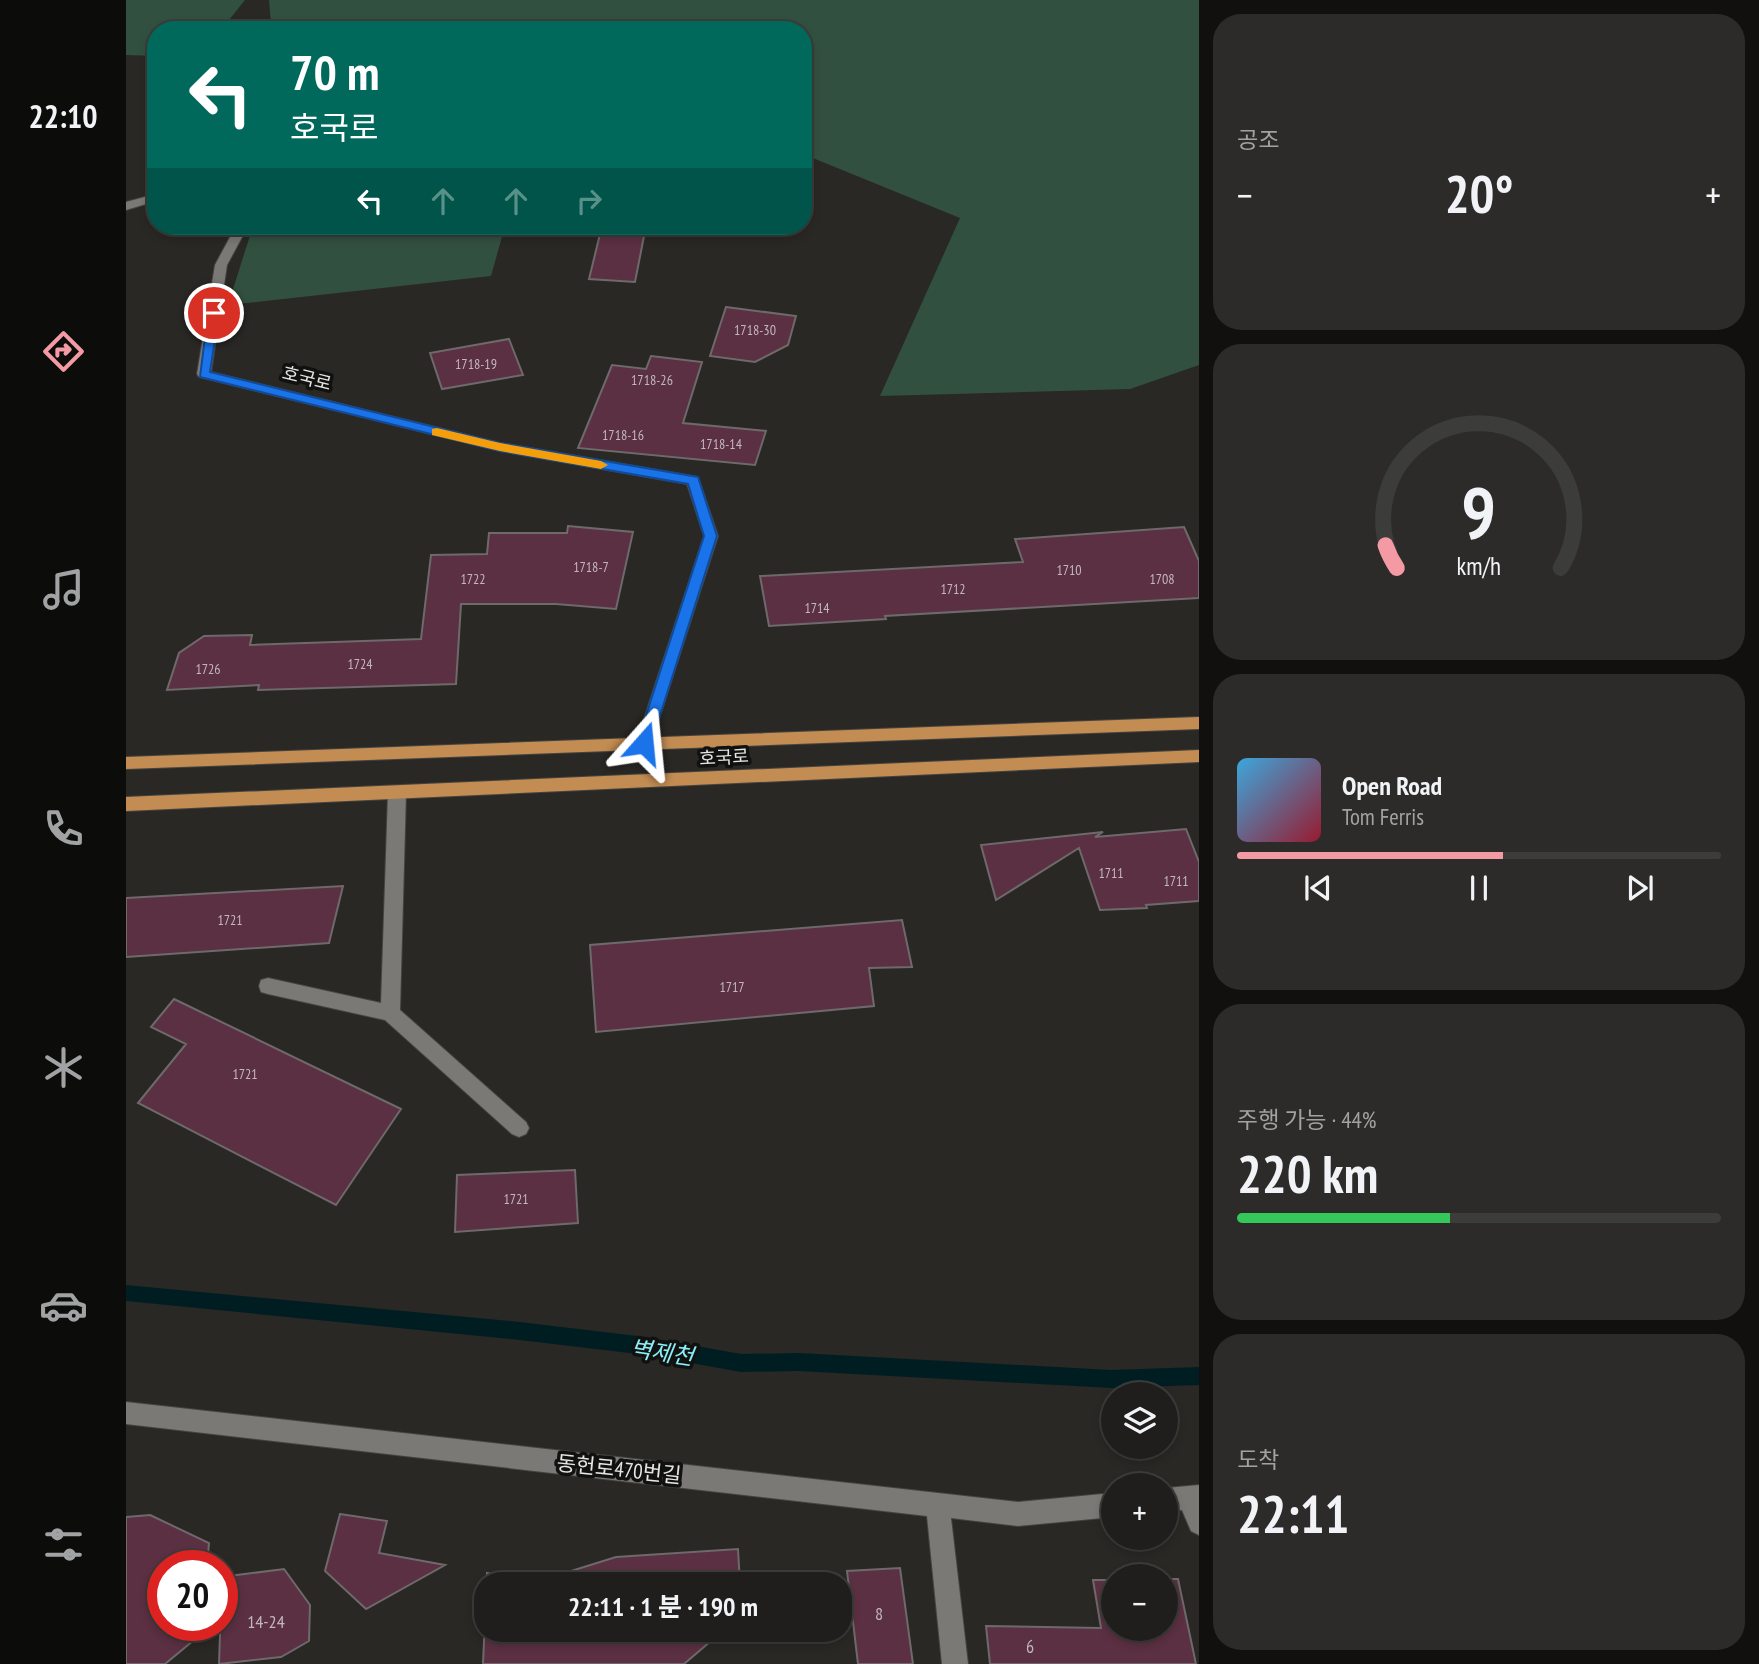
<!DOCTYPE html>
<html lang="ko">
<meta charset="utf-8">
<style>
:root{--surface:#1f1e1c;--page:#2c2b29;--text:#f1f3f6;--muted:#a1a2a3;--line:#3c3c3b;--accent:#f49aa5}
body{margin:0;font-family:"PT Sans Narrow","Noto Sans KR",sans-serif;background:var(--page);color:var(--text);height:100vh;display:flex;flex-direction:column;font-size:26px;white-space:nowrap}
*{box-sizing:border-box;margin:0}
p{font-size:23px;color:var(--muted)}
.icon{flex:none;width:38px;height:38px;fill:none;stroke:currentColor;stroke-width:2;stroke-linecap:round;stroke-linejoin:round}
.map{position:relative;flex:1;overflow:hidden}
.panel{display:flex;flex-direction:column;gap:14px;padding:14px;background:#11100f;width:560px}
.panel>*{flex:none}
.banner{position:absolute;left:21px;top:21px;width:665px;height:214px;border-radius:28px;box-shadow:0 4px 10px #0003,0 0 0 2px var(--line);background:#00695c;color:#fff;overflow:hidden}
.tools{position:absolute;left:975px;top:1382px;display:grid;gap:14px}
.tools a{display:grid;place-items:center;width:77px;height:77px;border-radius:50%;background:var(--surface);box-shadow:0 4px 10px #0003,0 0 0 2px var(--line);font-size:35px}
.speed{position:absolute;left:21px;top:1550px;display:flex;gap:14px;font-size:35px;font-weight:700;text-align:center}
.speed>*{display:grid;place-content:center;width:91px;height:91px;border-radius:50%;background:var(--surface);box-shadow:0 4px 10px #0003,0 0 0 2px var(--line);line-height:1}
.speed .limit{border:10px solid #d22;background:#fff;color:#111}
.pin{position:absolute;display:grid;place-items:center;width:60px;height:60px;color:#fff;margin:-30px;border:4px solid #fff;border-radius:50%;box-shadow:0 2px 7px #0007}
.me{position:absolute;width:77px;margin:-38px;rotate:18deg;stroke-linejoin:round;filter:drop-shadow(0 0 5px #0008)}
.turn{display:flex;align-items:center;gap:24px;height:147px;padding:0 28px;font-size:32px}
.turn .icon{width:91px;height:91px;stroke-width:2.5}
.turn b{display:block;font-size:49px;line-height:60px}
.lanes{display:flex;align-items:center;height:66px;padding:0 28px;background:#0003;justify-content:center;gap:35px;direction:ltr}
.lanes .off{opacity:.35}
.big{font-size:52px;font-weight:700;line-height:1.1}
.panel .tile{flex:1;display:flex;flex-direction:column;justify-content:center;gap:10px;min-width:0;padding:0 24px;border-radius:28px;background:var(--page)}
.panel .dial{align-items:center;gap:0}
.dial svg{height:182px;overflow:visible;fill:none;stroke:var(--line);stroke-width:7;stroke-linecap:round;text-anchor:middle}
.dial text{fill:var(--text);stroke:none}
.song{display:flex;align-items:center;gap:21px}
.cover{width:84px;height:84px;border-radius:10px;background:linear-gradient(135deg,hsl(200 70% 55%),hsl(350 70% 35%))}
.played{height:7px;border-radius:4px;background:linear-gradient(90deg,var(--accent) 55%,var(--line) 55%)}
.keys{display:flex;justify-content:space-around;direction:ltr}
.heat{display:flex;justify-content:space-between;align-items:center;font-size:38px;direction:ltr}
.charge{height:10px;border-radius:5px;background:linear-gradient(90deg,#34c759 44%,var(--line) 0)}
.trip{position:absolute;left:348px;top:1572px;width:378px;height:70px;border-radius:28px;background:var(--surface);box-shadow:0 4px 10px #0003,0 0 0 2px var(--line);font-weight:700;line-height:70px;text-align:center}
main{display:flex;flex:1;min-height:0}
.menu{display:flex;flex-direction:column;width:126px;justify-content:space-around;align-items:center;background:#0c0c0b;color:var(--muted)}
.menu .icon{width:49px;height:49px}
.menu .current{color:var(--accent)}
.menu b{font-size:32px;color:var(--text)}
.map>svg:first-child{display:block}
</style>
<main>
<nav class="menu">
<b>22:10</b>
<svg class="icon current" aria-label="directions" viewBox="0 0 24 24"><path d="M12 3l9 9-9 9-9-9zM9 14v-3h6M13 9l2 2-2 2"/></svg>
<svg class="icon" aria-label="music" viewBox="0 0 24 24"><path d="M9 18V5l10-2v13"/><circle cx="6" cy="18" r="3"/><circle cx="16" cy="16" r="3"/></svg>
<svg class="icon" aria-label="phone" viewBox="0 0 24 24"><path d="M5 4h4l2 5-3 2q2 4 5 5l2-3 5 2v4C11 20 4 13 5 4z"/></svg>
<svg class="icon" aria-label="climate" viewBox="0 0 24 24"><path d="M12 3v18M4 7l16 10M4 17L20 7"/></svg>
<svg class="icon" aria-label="car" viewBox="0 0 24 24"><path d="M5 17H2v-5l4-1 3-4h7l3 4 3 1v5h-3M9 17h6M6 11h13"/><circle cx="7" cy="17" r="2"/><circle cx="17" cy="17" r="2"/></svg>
<svg class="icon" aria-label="filters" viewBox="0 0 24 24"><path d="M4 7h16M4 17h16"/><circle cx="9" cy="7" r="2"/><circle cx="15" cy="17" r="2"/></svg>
</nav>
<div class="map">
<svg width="1073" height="1664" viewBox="0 0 1073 1664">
<rect width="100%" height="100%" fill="#292825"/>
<!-- green -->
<path fill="#32503f" d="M0 0H119L95 30H30V56L0 55Z
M143 0H1073V365L1004 389 754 396 834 218 677 154V30L145 24Z
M127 226H379L365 276 102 305Z"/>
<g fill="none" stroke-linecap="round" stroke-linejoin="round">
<!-- stream -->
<path fill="#001e22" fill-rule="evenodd" d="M0 1285 385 1321 520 1337 615 1354 673 1353 985 1370 1073 1367V1385L985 1388 673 1371 615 1372 520 1355 385 1339 0 1301Z"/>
</g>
<!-- building -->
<path fill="#5b3042" stroke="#6e696b" stroke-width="2" d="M476 226H520L509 282 463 279Z
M600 307 670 316 662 345 629 362 584 356Z
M383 339 397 375 316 389 304 353Z
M525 356 576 362 557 423 640 431 629 465 452 448 486 365 520 369Z
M442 526 507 532 490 609 430 604H335L330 684 132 690 133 685 41 690 53 653 78 636 126 635 124 645 295 639 305 555 361 554 363 533H441Z
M1058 527 1073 561V598L759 616 760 619 643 626 634 576 897 562 889 539Z
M1060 829 1073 862V901L1020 905 1021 908 974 910 953 848 870 900 855 845 977 832 969 837Z
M217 886 203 943 0 957V898Z
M776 920 786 967 743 968 748 1006 470 1032 464 945Z
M48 999 275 1109 210 1205 12 1103 60 1044 25 1027Z
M449 1170 452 1223 329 1232 331 1175Z
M214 1514 261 1521 253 1553 319 1565 240 1609 199 1571Z
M24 1515 83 1543 81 1566H37V1626H85L39 1664H0V1517Z
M612 1549 614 1584H360V1629H599L558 1664H357L361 1573 410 1582 490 1557Z
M774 1568 787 1664H732L721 1571Z
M158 1569 184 1605 183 1641 155 1657 93 1664 96 1577Z
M1040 1579H1052L1070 1664H864L860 1626 975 1628 967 1580H987V1629H1040Z"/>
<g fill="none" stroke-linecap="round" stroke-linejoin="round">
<defs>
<path id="minor" d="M30 194V201L0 210V202Z
M110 226H122L101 265 85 372 374 443 572 477 592 536 524 747H512L510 743 578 536 561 484 374 451 73 377 71 374 89 265Z
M271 786 280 793 274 1010 400 1122 403 1128 400 1134 393 1137 386 1134 259 1020 142 994 135 992 133 986 135 980 142 978 255 1003 262 793Z
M0 1402 892 1502 987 1493V1517L892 1526 825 1518 842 1664H816L801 1516 0 1424Z
M1073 1485V1535L1065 1531 1056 1510 1040 1512V1488Z"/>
<path id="major" d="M1073 717V729L0 769V757Z
M1073 750V762L0 811V797Z"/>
</defs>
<!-- minor casing -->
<use href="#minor" stroke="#454441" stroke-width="2"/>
<!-- major casing -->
<use href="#major" stroke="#454441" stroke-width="2"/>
<!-- minor -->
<use href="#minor" fill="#7a7975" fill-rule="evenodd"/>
<!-- major -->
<use href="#major" fill="#c38c52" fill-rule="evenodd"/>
</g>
<!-- route -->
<path fill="#1a73e8" stroke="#114b97" stroke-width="2" d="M88 309 93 313 84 372 374 443 572 477 591 536 524 747H513L511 743 578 536 562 484 374 451 74 377 82 313Z"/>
<!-- slow -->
<path fill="#f59e0b" d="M311 428 374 443 475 461 482 465 475 469 374 451 306 435V429Z"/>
<g text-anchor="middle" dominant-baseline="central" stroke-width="7" stroke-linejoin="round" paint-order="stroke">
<!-- number labels -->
<g font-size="14" fill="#c3b8bb">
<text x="629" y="330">1718-30</text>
<text x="350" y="364">1718-19</text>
<text x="526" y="380">1718-26</text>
<text x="497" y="435">1718-16</text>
<text x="595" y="444">1718-14</text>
<text x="465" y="567">1718-7</text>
<text x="943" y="570">1710</text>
<text x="347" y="579">1722</text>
<text x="1036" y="579">1708</text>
<text x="827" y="589">1712</text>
<text x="691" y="608">1714</text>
<text x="234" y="664">1724</text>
<text x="82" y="669">1726</text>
<text x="985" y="873">1711</text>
<text x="1050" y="881">1711</text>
<text x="104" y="920">1721</text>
<text x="606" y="987">1717</text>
<text x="119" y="1074">1721</text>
<text x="390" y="1199">1721</text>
</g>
<!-- street labels -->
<g font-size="18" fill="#e6e6e3" stroke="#111110">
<text transform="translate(181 378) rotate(14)">호국로</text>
<text transform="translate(598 757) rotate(-3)">호국로</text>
</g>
<!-- near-number labels -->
<g font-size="18" fill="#c3b8bb">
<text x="753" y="1613">8</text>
<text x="140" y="1621">14-24</text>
<text x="904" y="1646">6</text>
</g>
<!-- near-street labels -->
<g font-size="21" fill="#e6e6e3" stroke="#111110">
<text transform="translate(493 1469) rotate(6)">동헌로470번길</text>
</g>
<!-- near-water labels -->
<g font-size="23" font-style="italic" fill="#8aeffb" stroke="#111110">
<text transform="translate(536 1352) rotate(8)">벽제천</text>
</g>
</g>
</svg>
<div class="tools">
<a><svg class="icon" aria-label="layers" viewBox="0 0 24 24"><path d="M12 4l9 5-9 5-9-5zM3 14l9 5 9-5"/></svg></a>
<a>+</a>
<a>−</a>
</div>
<div class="speed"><div class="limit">20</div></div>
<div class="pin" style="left:88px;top:313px;background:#d93025"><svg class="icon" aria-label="arrive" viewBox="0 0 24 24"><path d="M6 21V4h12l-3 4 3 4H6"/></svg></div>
<svg class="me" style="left:518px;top:743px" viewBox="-20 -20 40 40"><path d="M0-17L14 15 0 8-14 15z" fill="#1a73e8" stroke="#fff" stroke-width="4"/></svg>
<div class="trip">22:11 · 1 분 · 190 m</div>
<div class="banner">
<div class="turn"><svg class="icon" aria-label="left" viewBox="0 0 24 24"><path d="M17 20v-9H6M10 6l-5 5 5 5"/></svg><div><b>70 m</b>호국로</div></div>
<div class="lanes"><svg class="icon" aria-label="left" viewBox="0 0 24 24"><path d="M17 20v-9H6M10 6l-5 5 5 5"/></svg><svg class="icon off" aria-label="ahead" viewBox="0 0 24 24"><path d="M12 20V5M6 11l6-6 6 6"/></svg><svg class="icon off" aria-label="ahead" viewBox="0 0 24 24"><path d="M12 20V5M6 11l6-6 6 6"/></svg><svg class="icon off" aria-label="right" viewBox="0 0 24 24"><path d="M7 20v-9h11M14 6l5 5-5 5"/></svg></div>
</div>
</div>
<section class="panel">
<div class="tile"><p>공조</p>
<div class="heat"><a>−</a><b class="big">20°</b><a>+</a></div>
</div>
<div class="tile dial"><svg viewBox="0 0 100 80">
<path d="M14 69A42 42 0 1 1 86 69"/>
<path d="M14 69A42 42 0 0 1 9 59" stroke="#f49aa5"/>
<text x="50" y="56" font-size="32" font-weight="700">9</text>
<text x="50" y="72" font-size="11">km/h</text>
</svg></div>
<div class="tile">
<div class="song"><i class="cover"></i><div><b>Open Road</b><p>Tom Ferris</p></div></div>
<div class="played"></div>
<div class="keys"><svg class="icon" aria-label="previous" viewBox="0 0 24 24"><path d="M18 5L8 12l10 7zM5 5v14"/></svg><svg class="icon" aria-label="pause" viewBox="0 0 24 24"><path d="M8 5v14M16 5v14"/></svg><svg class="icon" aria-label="next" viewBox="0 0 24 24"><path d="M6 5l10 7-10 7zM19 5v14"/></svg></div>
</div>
<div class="tile"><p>주행 가능 · 44%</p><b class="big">220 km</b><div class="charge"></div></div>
<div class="tile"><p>도착</p><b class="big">22:11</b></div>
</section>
</main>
